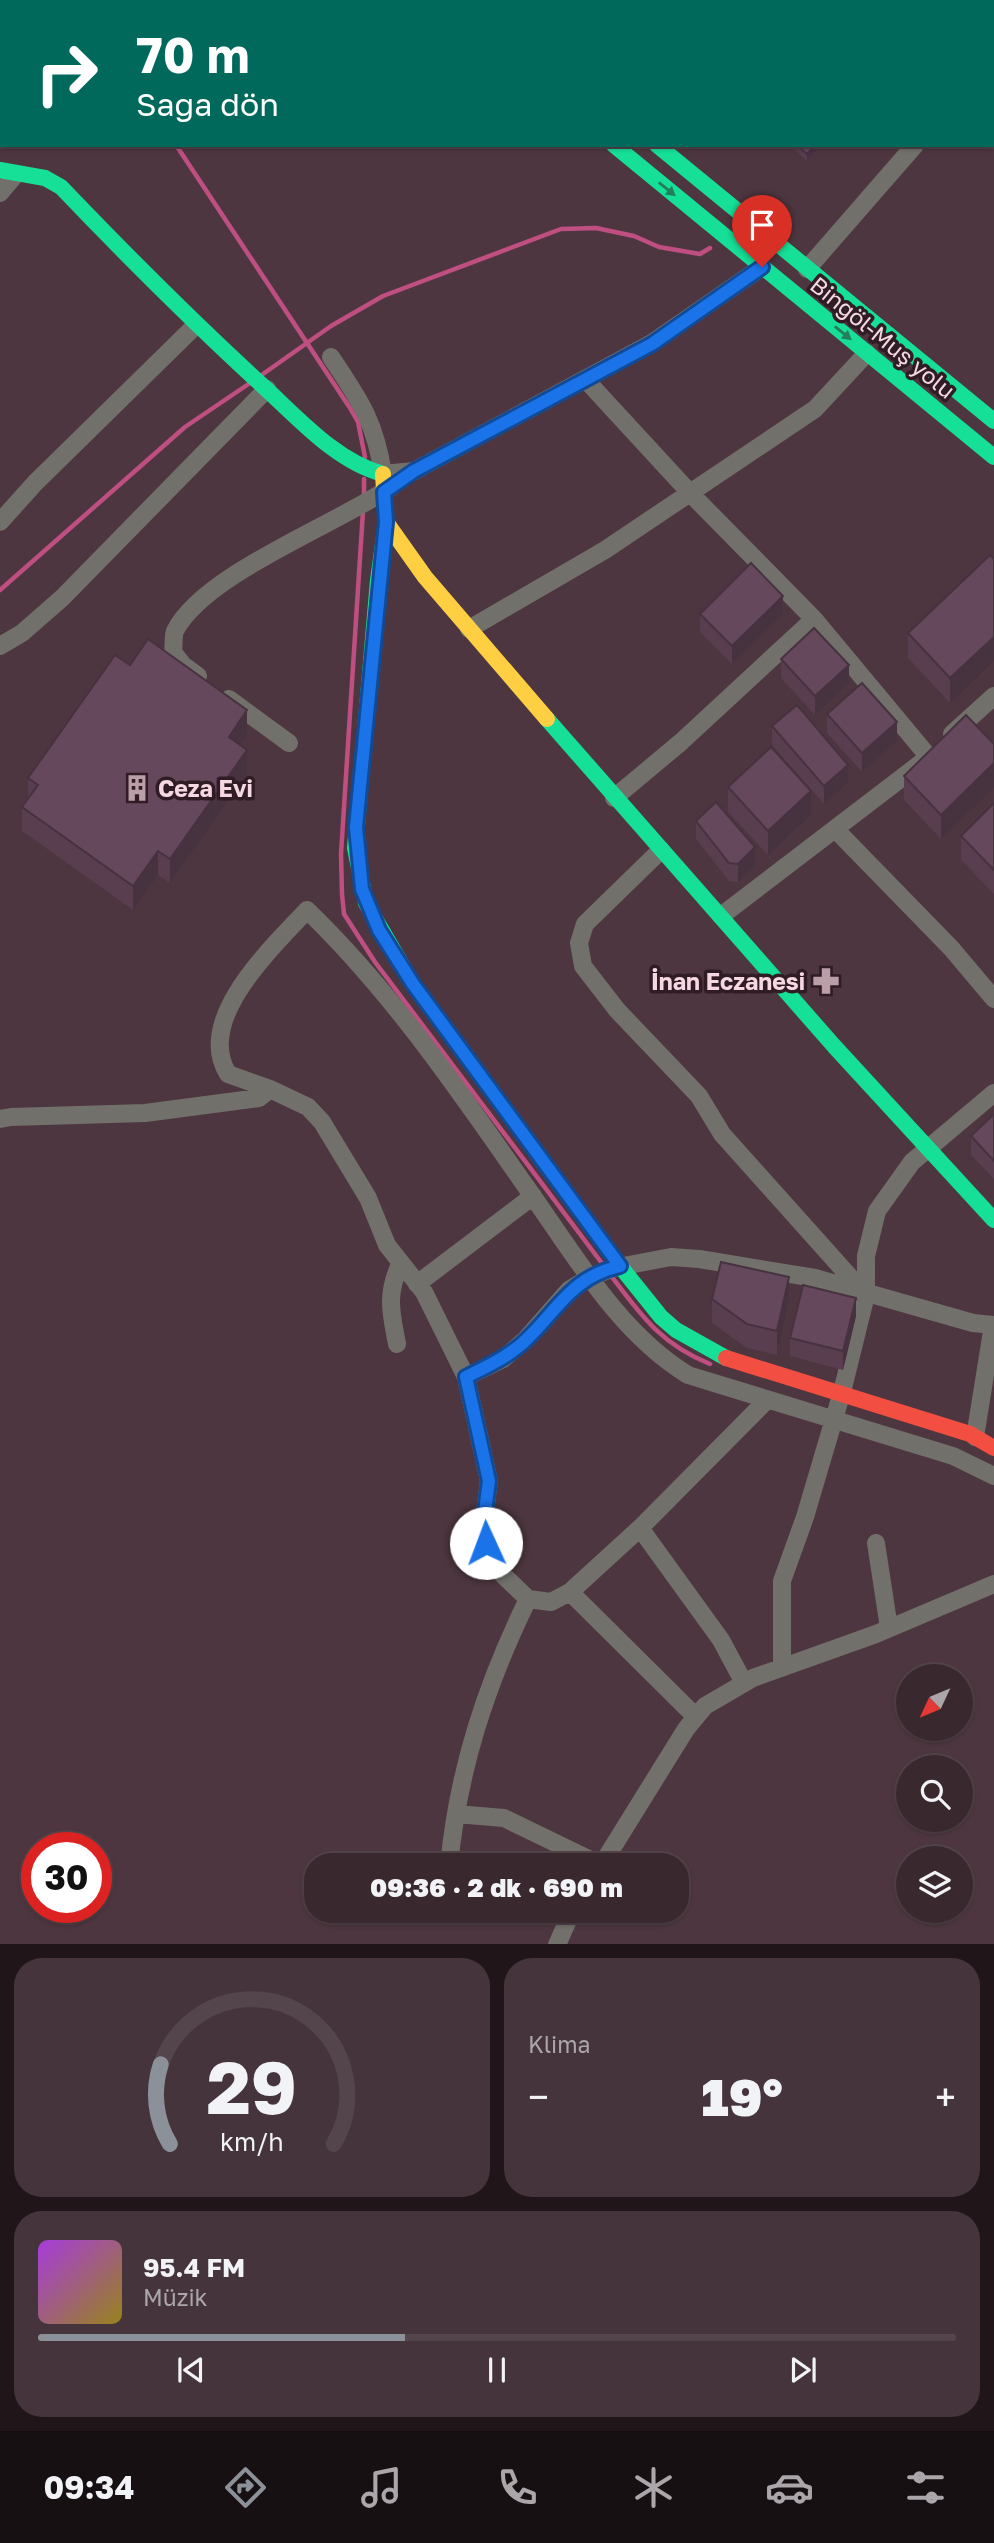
<!DOCTYPE html>
<html lang="tr">
<meta charset="utf-8">
<style>
:root{--surface:#3a282f;--page:#45343b;--text:#f1f3f6;--muted:#aba6aa;--line:#54444b;--accent:#8c9099}
body{margin:0;font-family:"Golos Text",sans-serif;background:var(--page);color:var(--text);height:100vh;display:flex;flex-direction:column;font-size:26px;white-space:nowrap}
*{box-sizing:border-box;margin:0}
p{font-size:23px;color:var(--muted)}
.icon{flex:none;width:38px;height:38px;fill:none;stroke:currentColor;stroke-width:2;stroke-linecap:round;stroke-linejoin:round}
.map{position:relative;height:1944px;overflow:hidden}
.panel{display:flex;flex-direction:column;gap:14px;padding:14px;background:#20161a;flex:1}
.panel>*{flex:none}
.hud{position:absolute;left:0px;top:0px;width:994px;height:147px;box-shadow:0 2px 5px #0004,0 0 0 2px var(--line);background:#00695c;color:#fff;overflow:hidden}
.needle{width:46px;rotate:226deg}
.controls{position:absolute;left:896px;top:1664px;display:grid;gap:14px}
.controls a{display:grid;place-items:center;width:77px;height:77px;border-radius:50%;background:var(--surface);box-shadow:0 2px 5px #0004,0 0 0 2px var(--line);font-size:35px}
.speed{position:absolute;left:21px;top:1832px;display:flex;gap:14px;font-size:35px;font-weight:700;text-align:center}
.speed>*{display:grid;place-content:center;width:91px;height:91px;border-radius:50%;background:var(--surface);box-shadow:0 2px 5px #0004,0 0 0 2px var(--line);line-height:1}
.speed .limit{border:10px solid #d22;background:#fff;color:#111}
.pin{position:absolute;display:grid;place-items:center;width:60px;height:60px;color:#fff;margin:-72px -30px;border-radius:50% 50% 50% 0;rotate:-45deg;box-shadow:0 0 7px #0007}
.pin .icon{rotate:45deg}
.me{position:absolute;width:77px;margin:-38px;rotate:358deg;stroke-linejoin:round;filter:drop-shadow(0 0 5px #0008)}
.turn{display:flex;align-items:center;gap:24px;height:147px;padding:0 21px;font-size:32px}
.turn .icon{width:91px;height:91px;stroke-width:2.5}
.turn b{display:block;font-size:49px;line-height:60px}
.big{font-size:52px;font-weight:800;line-height:1.1}
.panel .card{flex:1;display:flex;flex-direction:column;justify-content:center;gap:10px;min-width:0;padding:0 24px;border-radius:28px;background:var(--page)}
.panel .dial{align-items:center;gap:0}
.dial svg{height:182px;overflow:visible;fill:none;stroke:var(--line);stroke-width:7;stroke-linecap:round;text-anchor:middle}
.dial text{fill:var(--text);stroke:none}
.song{display:flex;align-items:center;gap:21px}
.cover{width:84px;height:84px;border-radius:10px;background:linear-gradient(135deg,hsl(280 70% 55%),hsl(50 70% 35%))}
.played{height:7px;border-radius:4px;background:linear-gradient(90deg,var(--accent) 40%,var(--line) 40%)}
.keys{display:flex;justify-content:space-around;direction:ltr}
.heat{display:flex;justify-content:space-between;align-items:center;font-size:38px;direction:ltr}
.panel .tiles{flex:1;display:grid;gap:14px;grid-template-columns:1fr 1fr}
.card:last-child{grid-column:span 2}
.trip{position:absolute;left:304px;top:1853px;width:385px;height:70px;border-radius:28px;background:var(--surface);box-shadow:0 2px 5px #0004,0 0 0 2px var(--line);font-weight:800;line-height:70px;text-align:center}
.dock{display:flex;height:112px;justify-content:space-around;align-items:center;background:#171013;color:var(--muted)}
.dock .icon{width:49px;height:49px}
.dock .selected{color:var(--accent)}
.dock b{font-size:32px;color:var(--text)}
.map>svg:first-child{display:block}
</style>
<div class="map">
<svg width="994" height="1945" viewBox="0 0 994 1945">
<rect width="100%" height="100%" fill="#4d363f"/>
<g fill="none" stroke-linecap="round" stroke-linejoin="round">
<!-- stream -->
<path stroke="#c04f81" stroke-width="4.5" d="M80 0 81 2
M176 145 350 408 358 422 365 457
M263 374 331 326 383 296 561 229 596 228 634 236 659 247 700 254 710 248
M364 499V479
M363 511 341 854 342 894 344 914 375 962 604 1266
M0 590 185 427 250 383
M609 1273C640 1314 660 1344 710 1364"/>
<!-- street -->
<path stroke="#72706b" stroke-width="18" d="M741 0 743 2
M551 2 553 0
M992 33 994 30
M0 193 16 174
M807 269 915 145
M331 357C360 401 375 421 383 474L414 471 652 343 762 267
M586 380 691 494 814 619 928 756
M0 522 35 483 196 325
M469 629 605 550 815 409 867 353
M0 646 22 633 62 598 267 389
M198 676 183 665 173 652C174 646 173 636 175 631 204 574 337 524 391 487
M229 699 289 743
M952 734 994 696
M614 798 681 742 814 619
M835 829 951 948 994 999
M661 850 585 924 579 943 583 966 617 1010 699 1096 722 1134 866 1295
M721 916 921 763
M270 1089 228 1074C194 1019 273 947 307 910 393 993 459 1091 527 1188 574 1254 618 1332 688 1375L953 1456 994 1476
M0 1119 11 1117 145 1113 259 1098 270 1089 308 1107 322 1122 368 1198 387 1245 424 1292 466 1377 489 1481 485 1511 486 1543 503 1575 528 1599 551 1602 570 1592 640 1528 766 1401
M417 1284 533 1196
M397 1344C391 1312 386 1296 400 1264
M466 1377 503 1359 526 1339 569 1290 590 1277 613 1268 671 1257 699 1259 815 1278 973 1323 994 1325
M975 1437 993 1325
M640 1528 721 1640 744 1683
M876 1543 889 1628
M570 1592 696 1717
M782 1668V1581L805 1517 842 1392 866 1295V1256L877 1211 912 1162 994 1093
M456 1814 504 1818 601 1865
M449 1866C458 1770 486 1685 528 1599
M601 1866 686 1729 705 1706 753 1678 876 1634 994 1584
M557 1945 572 1911"/>
<!-- fast -->
<path stroke="#16e098" stroke-width="16" d="M437 0 440 2
M486 0 488 2
M614 145 994 457
M657 145 994 421
M0 170 45 178 61 187C127 256 193 322 264 387 299 419 337 462 383 474
M386 522 378 580 355 848 366 903 413 984 620 1266 661 1317 676 1330 726 1358
M547 719 834 1046 994 1220"/>
<!-- slow -->
<path stroke="#ffcf43" stroke-width="16" d="M383 474 386 522 425 577 547 719"/>
<!-- jam -->
<path stroke="#f24e42" stroke-width="16" d="M726 1358 970 1434 994 1448"/>
</g>
<!-- wall -->
<path fill="#583e4f" d="M790 145H821L807 161Z
M990 555 950 703 908 658V633Z
M700 614H783L732 664 700 632Z
M781 659 849 683 815 715 781 678Z
M130 665 247 735 240 745 247 774 170 883 158 875 133 910 22 831V807L28 800V778Z
M827 714 897 741 862 772 827 733Z
M772 726 848 783 824 804 772 745Z
M994 744V788L941 839 904 800V776Z
M728 787 811 815 768 855 728 812Z
M994 803V894L961 860V836Z
M696 821 755 866 738 882 729 881 696 839Z
M994 1114V1179L971 1155V1136Z
M712 1299 789 1301 777 1355 747 1348 712 1323Z
M856 1316 843 1370 790 1356V1338Z"/>
<!-- shaded-wall -->
<path fill="#473240" d="M815 145H821L807 161V154Z
M783 596V614L732 664V646Z
M994 637V661L950 703V678Z
M849 665V683L815 715V696Z
M247 710V735L229 761V737Z
M897 722V741L862 772V753Z
M247 750V774L170 883V859Z
M994 763V788L941 839V815Z
M848 765V783L824 804V786Z
M811 791V815L768 855V831Z
M755 847V866L738 882V864Z
M158 851V875L133 910V886Z
M789 1277V1301L777 1355V1331Z
M856 1298V1316L843 1370V1351Z"/>
<!-- building -->
<path fill="#66485c" stroke="#473240" stroke-width="2" d="M797 145H815L807 154Z
M990 555 994 559V637L950 678 908 633Z
M751 563 783 596 732 646 700 614Z
M814 628 849 665 815 696 781 659Z
M148 639 247 710 229 737 247 750 170 859 158 851 133 886 22 807 38 785 28 778 115 655 130 665Z
M862 683 897 722 862 753 827 714Z
M797 705 848 765 824 786 772 726Z
M966 715 994 744V763L941 815 904 776Z
M771 747 811 791 768 831 728 787Z
M716 802 755 847 738 864 729 863 696 821Z
M994 803V870L961 836Z
M994 1114V1161L971 1136Z
M721 1262 789 1277 777 1331 747 1324 712 1299Z
M803 1285 856 1298 843 1351 790 1338Z"/>
<!-- one-way arrows -->
<defs><path id="oneway-solid" d="M-6-.8H1V-3.2L6.5 0L1 3.2V.8H-6Z" transform="scale(1.75)"/></defs>
<g fill="#237e5e">
<use href="#oneway-solid" transform="translate(667 189) rotate(39)"/>
<use href="#oneway-solid" transform="translate(843 333) rotate(39)"/>
</g>
<g fill="none" stroke-linecap="round" stroke-linejoin="round">
<defs>
<path id="route" d="M486 1543 485 1511 489 1481 466 1377C487 1366 509 1357 527 1339 559 1308 572 1277 620 1266L413 984 379 930 362 889 356 827 386 522 384 492 414 471 652 344 762 267"/>
</defs>
<!-- route casing -->
<use href="#route" stroke="#114b97" stroke-width="18"/>
<!-- route -->
<use href="#route" stroke="#1a73e8" stroke-width="12"/>
</g>
<!-- icons -->
<defs>
<symbol id="building-bare" viewBox="-9 -9 18 18"><path d="M-4-6H4V6H1V3H-1V6H-4ZM-2.5-4.3h1.7v1.8h-1.7ZM.8-4.3h1.7v1.8H.8ZM-2.5-1h1.7V.8h-1.7ZM.8-1h1.7V.8H.8Z" fill="#ba9fa9" stroke="#301c24" stroke-width="2.5" paint-order="stroke"/></symbol>
<symbol id="pharmacy-bare" viewBox="-9 -9 18 18"><path d="M-2-6h4v4h4v4h-4v4h-4v-4h-4v-4h4Z" fill="#ba9fa9" stroke="#301c24" stroke-width="2.5" paint-order="stroke"/></symbol>
</defs>
<g fill-rule="evenodd">
<use href="#building-bare" x="118" y="769" width="38" height="38"/>
<use href="#pharmacy-bare" x="807" y="962" width="38" height="38"/>
</g>
<g text-anchor="middle" dominant-baseline="central" stroke-width="7" stroke-linejoin="round" paint-order="stroke">
<!-- street labels -->
<g font-size="23" fill="#f5d8e2" stroke="#301c24">
<text transform="translate(883 337) rotate(39)">Bingöl-Muş yolu</text>
</g>
<!-- poi labels -->
<g font-size="23" font-weight="bold" fill="#f5d8e2" stroke="#301c24" text-anchor="start">
<text x="158" y="788">Ceza Evi</text>
<text x="805" y="981" text-anchor="end">İnan Eczanesi</text>
</g>
</g>
</svg>
<div class="controls">
<a><svg class="needle" viewBox="-14 -14 28 28"><path d="M0-13l5 13h-10z" fill="#e53935"/><path d="M0 13l5-13h-10z" fill="#aba6aa"/></svg></a>
<a><svg class="icon" aria-label="search" viewBox="0 0 24 24"><circle cx="10" cy="10" r="6"/><path d="M15 15l6 6"/></svg></a>
<a><svg class="icon" aria-label="layers" viewBox="0 0 24 24"><path d="M12 4l9 5-9 5-9-5zM3 14l9 5 9-5"/></svg></a>
</div>
<div class="speed"><div class="limit">30</div></div>
<div class="pin" style="left:762px;top:267px;background:#d93025"><svg class="icon" aria-label="arrive" viewBox="0 0 24 24"><path d="M6 21V4h12l-3 4 3 4H6"/></svg></div>
<svg class="me" style="left:486px;top:1543px" viewBox="-20 -20 40 40"><circle r="19" fill="#fff"/><path d="M0-13L10 11 0 6-10 11z" fill="#1a73e8"/></svg>
<div class="trip">09:36 · 2 dk · 690 m</div>
<div class="hud">
<div class="turn"><svg class="icon" aria-label="right" viewBox="0 0 24 24"><path d="M7 20v-9h11M14 6l5 5-5 5"/></svg><div><b>70 m</b>Sağa dön</div></div>
</div>
</div>
<section class="panel">
<div class="tiles">
<div class="card dial"><svg viewBox="0 0 100 80">
<path d="M14 69A42 42 0 1 1 86 69"/>
<path d="M14 69A42 42 0 0 1 10 34" stroke="#8c9099"/>
<text x="50" y="56" font-size="32" font-weight="700">29</text>
<text x="50" y="72" font-size="11">km/h</text>
</svg></div>
<div class="card"><p>Klima</p>
<div class="heat"><a>−</a><b class="big">19°</b><a>+</a></div>
</div>
<div class="card">
<div class="song"><i class="cover"></i><div><b>95.4 FM</b><p>Müzik</p></div></div>
<div class="played"></div>
<div class="keys"><svg class="icon" aria-label="previous" viewBox="0 0 24 24"><path d="M18 5L8 12l10 7zM5 5v14"/></svg><svg class="icon" aria-label="pause" viewBox="0 0 24 24"><path d="M8 5v14M16 5v14"/></svg><svg class="icon" aria-label="next" viewBox="0 0 24 24"><path d="M6 5l10 7-10 7zM19 5v14"/></svg></div>
</div>
</div>
</section>
<nav class="dock">
<b>09:34</b>
<svg class="icon selected" aria-label="directions" viewBox="0 0 24 24"><path d="M12 3l9 9-9 9-9-9zM9 14v-3h6M13 9l2 2-2 2"/></svg>
<svg class="icon" aria-label="music" viewBox="0 0 24 24"><path d="M9 18V5l10-2v13"/><circle cx="6" cy="18" r="3"/><circle cx="16" cy="16" r="3"/></svg>
<svg class="icon" aria-label="phone" viewBox="0 0 24 24"><path d="M5 4h4l2 5-3 2q2 4 5 5l2-3 5 2v4C11 20 4 13 5 4z"/></svg>
<svg class="icon" aria-label="climate" viewBox="0 0 24 24"><path d="M12 3v18M4 7l16 10M4 17L20 7"/></svg>
<svg class="icon" aria-label="car" viewBox="0 0 24 24"><path d="M5 17H2v-5l4-1 3-4h7l3 4 3 1v5h-3M9 17h6M6 11h13"/><circle cx="7" cy="17" r="2"/><circle cx="17" cy="17" r="2"/></svg>
<svg class="icon" aria-label="filters" viewBox="0 0 24 24"><path d="M4 7h16M4 17h16"/><circle cx="9" cy="7" r="2"/><circle cx="15" cy="17" r="2"/></svg>
</nav>
